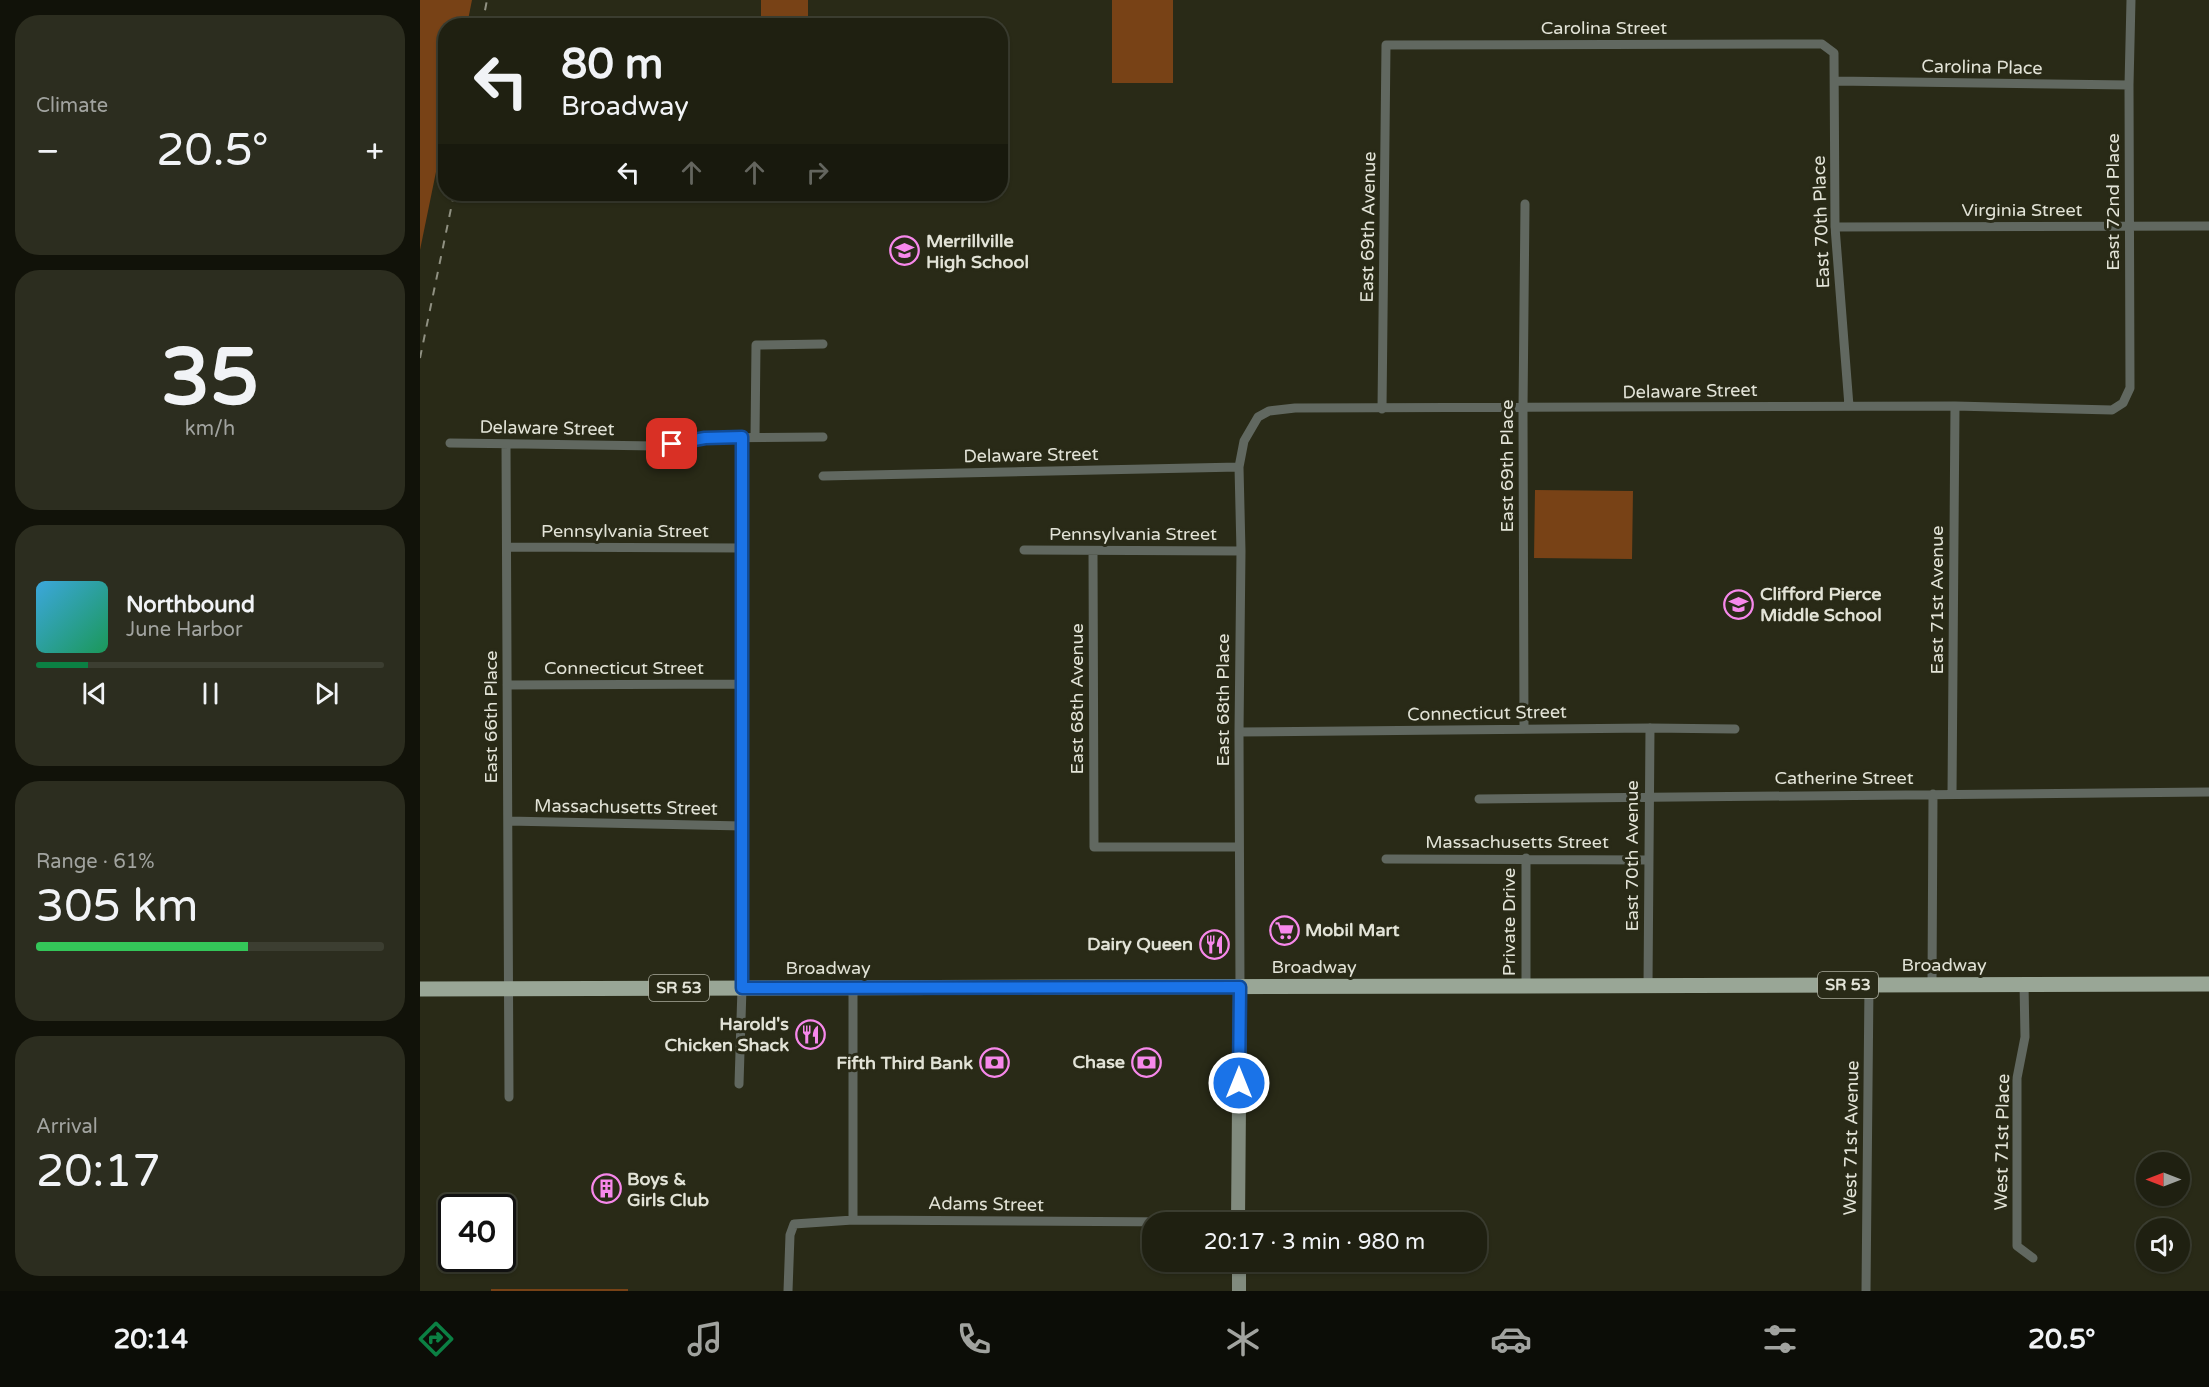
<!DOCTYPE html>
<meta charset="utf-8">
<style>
:root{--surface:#1f2011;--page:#2c2d1f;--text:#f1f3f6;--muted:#a1a39f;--line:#3c3e31;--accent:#0b8043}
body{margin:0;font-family:"Varela Round",sans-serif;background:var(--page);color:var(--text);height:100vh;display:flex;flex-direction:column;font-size:22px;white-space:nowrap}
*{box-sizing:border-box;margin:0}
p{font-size:20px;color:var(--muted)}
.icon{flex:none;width:33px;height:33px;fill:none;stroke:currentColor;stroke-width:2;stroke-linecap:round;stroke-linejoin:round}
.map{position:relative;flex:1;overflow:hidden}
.sheet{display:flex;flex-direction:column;gap:15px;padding:15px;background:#111209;width:420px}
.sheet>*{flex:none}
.hud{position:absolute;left:18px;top:18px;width:570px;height:183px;border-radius:24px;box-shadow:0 2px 4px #0004,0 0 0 2px var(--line);background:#1f2011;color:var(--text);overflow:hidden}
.needle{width:39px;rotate:270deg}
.tools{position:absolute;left:1716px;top:1152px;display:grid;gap:12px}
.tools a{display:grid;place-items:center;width:54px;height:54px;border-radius:50%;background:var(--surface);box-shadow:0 2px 4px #0004,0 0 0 2px var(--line);font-size:30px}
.speed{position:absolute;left:18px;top:1194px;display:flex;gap:12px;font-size:30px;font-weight:700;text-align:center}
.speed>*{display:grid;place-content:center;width:78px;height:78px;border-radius:50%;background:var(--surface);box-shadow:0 2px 4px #0004,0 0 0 2px var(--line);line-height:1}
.speed .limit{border:3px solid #111;border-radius:9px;background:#fff;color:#111}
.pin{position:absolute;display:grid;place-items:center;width:51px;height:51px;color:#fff;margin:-26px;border-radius:12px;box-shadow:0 3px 9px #0006}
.me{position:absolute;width:66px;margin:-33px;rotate:0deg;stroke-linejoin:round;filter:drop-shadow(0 0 4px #0008)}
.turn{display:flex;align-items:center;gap:21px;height:126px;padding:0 24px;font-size:27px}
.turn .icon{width:78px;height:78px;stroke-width:2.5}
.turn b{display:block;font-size:42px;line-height:51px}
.lanes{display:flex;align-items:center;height:57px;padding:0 24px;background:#0003;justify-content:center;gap:30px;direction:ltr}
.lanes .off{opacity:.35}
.big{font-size:45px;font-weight:600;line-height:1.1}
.sheet .widget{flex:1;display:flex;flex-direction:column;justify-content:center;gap:9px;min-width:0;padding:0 21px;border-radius:24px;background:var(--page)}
.sheet .dial{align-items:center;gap:0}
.dial b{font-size:78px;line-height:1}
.song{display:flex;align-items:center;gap:18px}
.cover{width:72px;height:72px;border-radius:9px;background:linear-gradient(135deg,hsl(200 70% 55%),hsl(150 70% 35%))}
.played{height:6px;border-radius:3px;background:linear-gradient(90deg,var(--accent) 15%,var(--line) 15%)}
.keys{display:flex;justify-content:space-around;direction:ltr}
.heat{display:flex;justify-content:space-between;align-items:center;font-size:33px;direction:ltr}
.charge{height:9px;border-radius:4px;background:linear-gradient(90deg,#34c759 61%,var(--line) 0)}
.trip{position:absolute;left:722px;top:1212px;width:345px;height:60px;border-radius:24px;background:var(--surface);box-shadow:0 2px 4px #0004,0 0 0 2px var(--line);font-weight:600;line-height:60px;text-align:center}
.tabs{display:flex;height:96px;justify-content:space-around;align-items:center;background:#0c0d07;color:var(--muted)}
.tabs .icon{width:42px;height:42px}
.tabs .current{color:var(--accent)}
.tabs b{font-size:27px;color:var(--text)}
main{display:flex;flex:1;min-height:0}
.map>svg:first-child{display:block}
</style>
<main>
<section class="sheet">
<div class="widget"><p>Climate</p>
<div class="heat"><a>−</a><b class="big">20.5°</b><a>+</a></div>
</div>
<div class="widget dial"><b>35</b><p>km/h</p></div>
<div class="widget">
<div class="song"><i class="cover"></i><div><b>Northbound</b><p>June Harbor</p></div></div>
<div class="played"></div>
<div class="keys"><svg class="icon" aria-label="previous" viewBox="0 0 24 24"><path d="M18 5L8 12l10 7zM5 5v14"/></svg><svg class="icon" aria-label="pause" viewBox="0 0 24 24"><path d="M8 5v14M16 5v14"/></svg><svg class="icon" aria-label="next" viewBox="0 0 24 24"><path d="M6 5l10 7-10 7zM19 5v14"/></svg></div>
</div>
<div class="widget"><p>Range · 61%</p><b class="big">305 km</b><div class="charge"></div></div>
<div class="widget"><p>Arrival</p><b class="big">20:17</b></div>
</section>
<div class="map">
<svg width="1789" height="1291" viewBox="0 0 1789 1291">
<rect width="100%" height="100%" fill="#292a17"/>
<!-- green -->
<path fill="#784216" d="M0 0H52L47 25 26 26 25 128 0 250Z
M341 0H388V25H341Z
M692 0H753V83H692Z
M1115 490 1213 491 1212 559 1114 558Z
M71 1289H208V1291H71Z"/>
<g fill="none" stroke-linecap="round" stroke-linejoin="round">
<!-- street -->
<path stroke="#616860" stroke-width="9" d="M1415 81 1709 85
M1415 227 1789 226
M962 409 966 45 1402 44 1414 53 1415 227 1429 406
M335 437 336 345 403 344
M30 443 236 446 285 438 403 437
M86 444 89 1097
M403 476 819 467
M87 547 323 548
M604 550 821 551
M673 551 674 847H819
M87 685 321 684
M1104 729 1103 409 1105 204
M819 732 1230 728 1315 729
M1532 794 1535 406
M1059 799 1789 792
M88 821 323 826
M966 859 1229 860
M1604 984 1605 1037 1597 1078V1246L1613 1258
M1512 985 1513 794
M1106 986V858
M1228 986 1230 728
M820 987 819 732 821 551 819 467 824 441 838 417 849 411 875 408 1535 406 1692 410 1703 403 1710 388 1709 85 1711 0
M319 1084 322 988 323 826 321 684 322 437
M433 1220V988
M368 1291 370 1235 374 1224 433 1220 759 1222
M1446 1291 1449 985"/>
<!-- secondary -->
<path stroke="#818b7e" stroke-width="14" d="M818 1222 820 987
M819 1262V1291"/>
<!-- primary -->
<path stroke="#99a696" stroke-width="15" d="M0 989 1789 984"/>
<!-- rail -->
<path stroke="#909182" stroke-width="2" stroke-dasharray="8 8" stroke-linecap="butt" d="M62 26 67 0
M0 358 34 194"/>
</g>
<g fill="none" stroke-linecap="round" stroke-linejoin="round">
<defs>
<path id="route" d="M252 444 285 438 322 437V988L820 987 819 1083"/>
</defs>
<!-- route casing -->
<use href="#route" stroke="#114b97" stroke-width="15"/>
<!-- route -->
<use href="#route" stroke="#1a73e8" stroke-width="10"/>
</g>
<!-- icons -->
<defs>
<symbol id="school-ring" viewBox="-11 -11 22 22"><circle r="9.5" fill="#292a17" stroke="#f788eb" stroke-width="1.5"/><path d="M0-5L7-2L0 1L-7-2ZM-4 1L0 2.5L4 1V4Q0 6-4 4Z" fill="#f788eb"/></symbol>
<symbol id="supermarket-ring" viewBox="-11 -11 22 22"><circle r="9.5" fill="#292a17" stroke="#f788eb" stroke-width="1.5"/><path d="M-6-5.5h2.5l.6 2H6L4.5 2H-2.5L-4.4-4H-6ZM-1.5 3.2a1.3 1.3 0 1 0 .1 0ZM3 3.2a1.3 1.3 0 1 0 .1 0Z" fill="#f788eb"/></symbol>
<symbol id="restaurant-ring" viewBox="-11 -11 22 22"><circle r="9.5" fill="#292a17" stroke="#f788eb" stroke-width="1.5"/><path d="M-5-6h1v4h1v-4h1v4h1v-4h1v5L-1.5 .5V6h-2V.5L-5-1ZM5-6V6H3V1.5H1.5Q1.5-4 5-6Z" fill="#f788eb"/></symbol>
<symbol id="bank-ring" viewBox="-11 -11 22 22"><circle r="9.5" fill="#292a17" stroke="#f788eb" stroke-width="1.5"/><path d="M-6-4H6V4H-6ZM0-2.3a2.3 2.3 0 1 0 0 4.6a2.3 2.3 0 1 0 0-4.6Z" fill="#f788eb"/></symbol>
<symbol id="building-ring" viewBox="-11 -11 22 22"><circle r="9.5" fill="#292a17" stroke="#f788eb" stroke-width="1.5"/><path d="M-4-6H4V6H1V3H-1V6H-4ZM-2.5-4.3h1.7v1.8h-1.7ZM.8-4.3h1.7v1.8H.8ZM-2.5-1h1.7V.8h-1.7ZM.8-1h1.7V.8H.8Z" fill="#f788eb"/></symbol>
</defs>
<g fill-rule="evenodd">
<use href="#school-ring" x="468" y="234" width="33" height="33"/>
<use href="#school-ring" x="1302" y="588" width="33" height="33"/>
<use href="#supermarket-ring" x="848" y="914" width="33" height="33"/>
<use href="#restaurant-ring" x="778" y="928" width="33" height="33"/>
<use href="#restaurant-ring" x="374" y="1018" width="33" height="33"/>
<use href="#bank-ring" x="710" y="1046" width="33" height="33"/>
<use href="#bank-ring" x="558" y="1046" width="33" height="33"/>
<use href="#building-ring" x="170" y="1172" width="33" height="33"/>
</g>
<g text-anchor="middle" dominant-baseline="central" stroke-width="6" stroke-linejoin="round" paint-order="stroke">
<!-- shield labels -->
<g fill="#292a17" stroke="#aaac9d" stroke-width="1.5">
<rect x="1398" y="972" width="60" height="26" rx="4.5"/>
<rect x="229" y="975" width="60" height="26" rx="4.5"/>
</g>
<g font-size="16" font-weight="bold" fill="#e2e3d7">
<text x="1428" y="985">SR 53</text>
<text x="259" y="988">SR 53</text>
</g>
<!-- street labels -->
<g font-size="18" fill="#e2e3d7" stroke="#292a17">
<text x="1184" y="28">Carolina Street</text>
<text transform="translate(1562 67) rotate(1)">Carolina Place</text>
<text transform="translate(1693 202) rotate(-90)">East 72nd Place</text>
<text x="1602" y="210">Virginia Street</text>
<text transform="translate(1401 222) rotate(-92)">East 70th Place</text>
<text transform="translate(948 227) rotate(-89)">East 69th Avenue</text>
<text transform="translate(1270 391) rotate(-1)">Delaware Street</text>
<text transform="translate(127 428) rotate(1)">Delaware Street</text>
<text transform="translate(611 455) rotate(-1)">Delaware Street</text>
<text transform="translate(1087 466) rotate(-90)">East 69th Place</text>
<text x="205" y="531">Pennsylvania Street</text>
<text x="713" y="534">Pennsylvania Street</text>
<text transform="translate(1517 600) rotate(-90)">East 71st Avenue</text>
<text x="204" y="668">Connecticut Street</text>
<text transform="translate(657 699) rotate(-90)">East 68th Avenue</text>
<text transform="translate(803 700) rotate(-90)">East 68th Place</text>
<text transform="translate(1067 713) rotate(-1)">Connecticut Street</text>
<text transform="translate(71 717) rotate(-90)">East 66th Place</text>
<text x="1424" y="778">Catherine Street</text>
<text transform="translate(206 807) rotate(1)">Massachusetts Street</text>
<text x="1097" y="842">Massachusetts Street</text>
<text transform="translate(1212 856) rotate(-90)">East 70th Avenue</text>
<text transform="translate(1089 922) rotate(-90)">Private Drive</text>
<text x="1524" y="965">Broadway</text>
<text x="894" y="967">Broadway</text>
<text x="408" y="968">Broadway</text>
<text transform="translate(1431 1138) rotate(-89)">West 71st Avenue</text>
<text transform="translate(1582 1142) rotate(-89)">West 71st Place</text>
<text transform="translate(566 1204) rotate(1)">Adams Street</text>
</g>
<!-- poi labels -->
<g font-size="18" font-weight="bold" fill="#e2e3d7" stroke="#292a17" text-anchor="start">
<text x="506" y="241">Merrillville<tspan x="506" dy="21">High School</tspan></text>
<text x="1340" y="594">Clifford Pierce<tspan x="1340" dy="21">Middle School</tspan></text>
<text x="885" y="930">Mobil Mart</text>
<text x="773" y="944" text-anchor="end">Dairy Queen</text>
<text x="369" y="1024" text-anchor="end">Harold's<tspan x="369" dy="21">Chicken Shack</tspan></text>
<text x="705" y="1062" text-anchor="end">Chase</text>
<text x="553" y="1063" text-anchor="end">Fifth Third Bank</text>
<text x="207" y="1179">Boys &amp;<tspan x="207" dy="21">Girls Club</tspan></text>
</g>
</g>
</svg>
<div class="tools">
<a><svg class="needle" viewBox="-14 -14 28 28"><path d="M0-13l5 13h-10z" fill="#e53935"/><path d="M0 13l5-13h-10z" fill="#a1a39f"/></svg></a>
<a><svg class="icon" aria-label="sound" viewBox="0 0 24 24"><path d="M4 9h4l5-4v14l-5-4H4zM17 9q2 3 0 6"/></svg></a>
</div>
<div class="speed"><div class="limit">40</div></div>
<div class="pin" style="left:252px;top:444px;background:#d93025"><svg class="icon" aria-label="arrive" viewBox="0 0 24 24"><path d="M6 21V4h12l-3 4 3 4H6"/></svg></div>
<svg class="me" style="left:819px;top:1083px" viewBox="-20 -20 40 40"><circle r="17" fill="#1a73e8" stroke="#fff" stroke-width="3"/><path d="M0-11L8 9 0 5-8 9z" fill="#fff"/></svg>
<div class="trip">20:17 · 3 min · 980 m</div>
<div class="hud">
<div class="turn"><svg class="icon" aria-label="left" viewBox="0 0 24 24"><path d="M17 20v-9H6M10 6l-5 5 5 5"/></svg><div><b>80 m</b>Broadway</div></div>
<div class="lanes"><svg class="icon" aria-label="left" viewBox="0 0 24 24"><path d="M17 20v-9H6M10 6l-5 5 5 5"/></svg><svg class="icon off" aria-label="ahead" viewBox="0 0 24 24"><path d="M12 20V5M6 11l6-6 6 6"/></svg><svg class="icon off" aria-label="ahead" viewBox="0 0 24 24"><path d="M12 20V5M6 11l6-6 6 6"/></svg><svg class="icon off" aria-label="right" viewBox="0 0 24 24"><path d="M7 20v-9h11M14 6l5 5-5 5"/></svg></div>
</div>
</div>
</main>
<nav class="tabs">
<b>20:14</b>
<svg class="icon current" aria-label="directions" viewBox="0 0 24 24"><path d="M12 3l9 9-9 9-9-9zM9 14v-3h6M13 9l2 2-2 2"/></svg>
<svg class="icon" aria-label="music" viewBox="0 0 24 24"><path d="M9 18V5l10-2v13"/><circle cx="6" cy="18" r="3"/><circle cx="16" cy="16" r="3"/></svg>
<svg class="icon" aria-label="phone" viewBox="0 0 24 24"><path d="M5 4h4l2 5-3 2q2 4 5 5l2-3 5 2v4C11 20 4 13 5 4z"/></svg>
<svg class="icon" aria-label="climate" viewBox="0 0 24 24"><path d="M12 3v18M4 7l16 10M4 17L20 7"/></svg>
<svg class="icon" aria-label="car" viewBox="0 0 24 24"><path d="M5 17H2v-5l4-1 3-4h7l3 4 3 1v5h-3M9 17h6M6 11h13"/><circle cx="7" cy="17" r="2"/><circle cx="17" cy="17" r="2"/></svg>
<svg class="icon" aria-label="filters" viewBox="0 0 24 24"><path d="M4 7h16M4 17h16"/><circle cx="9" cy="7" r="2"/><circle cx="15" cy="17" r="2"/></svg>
<b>20.5°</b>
</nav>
